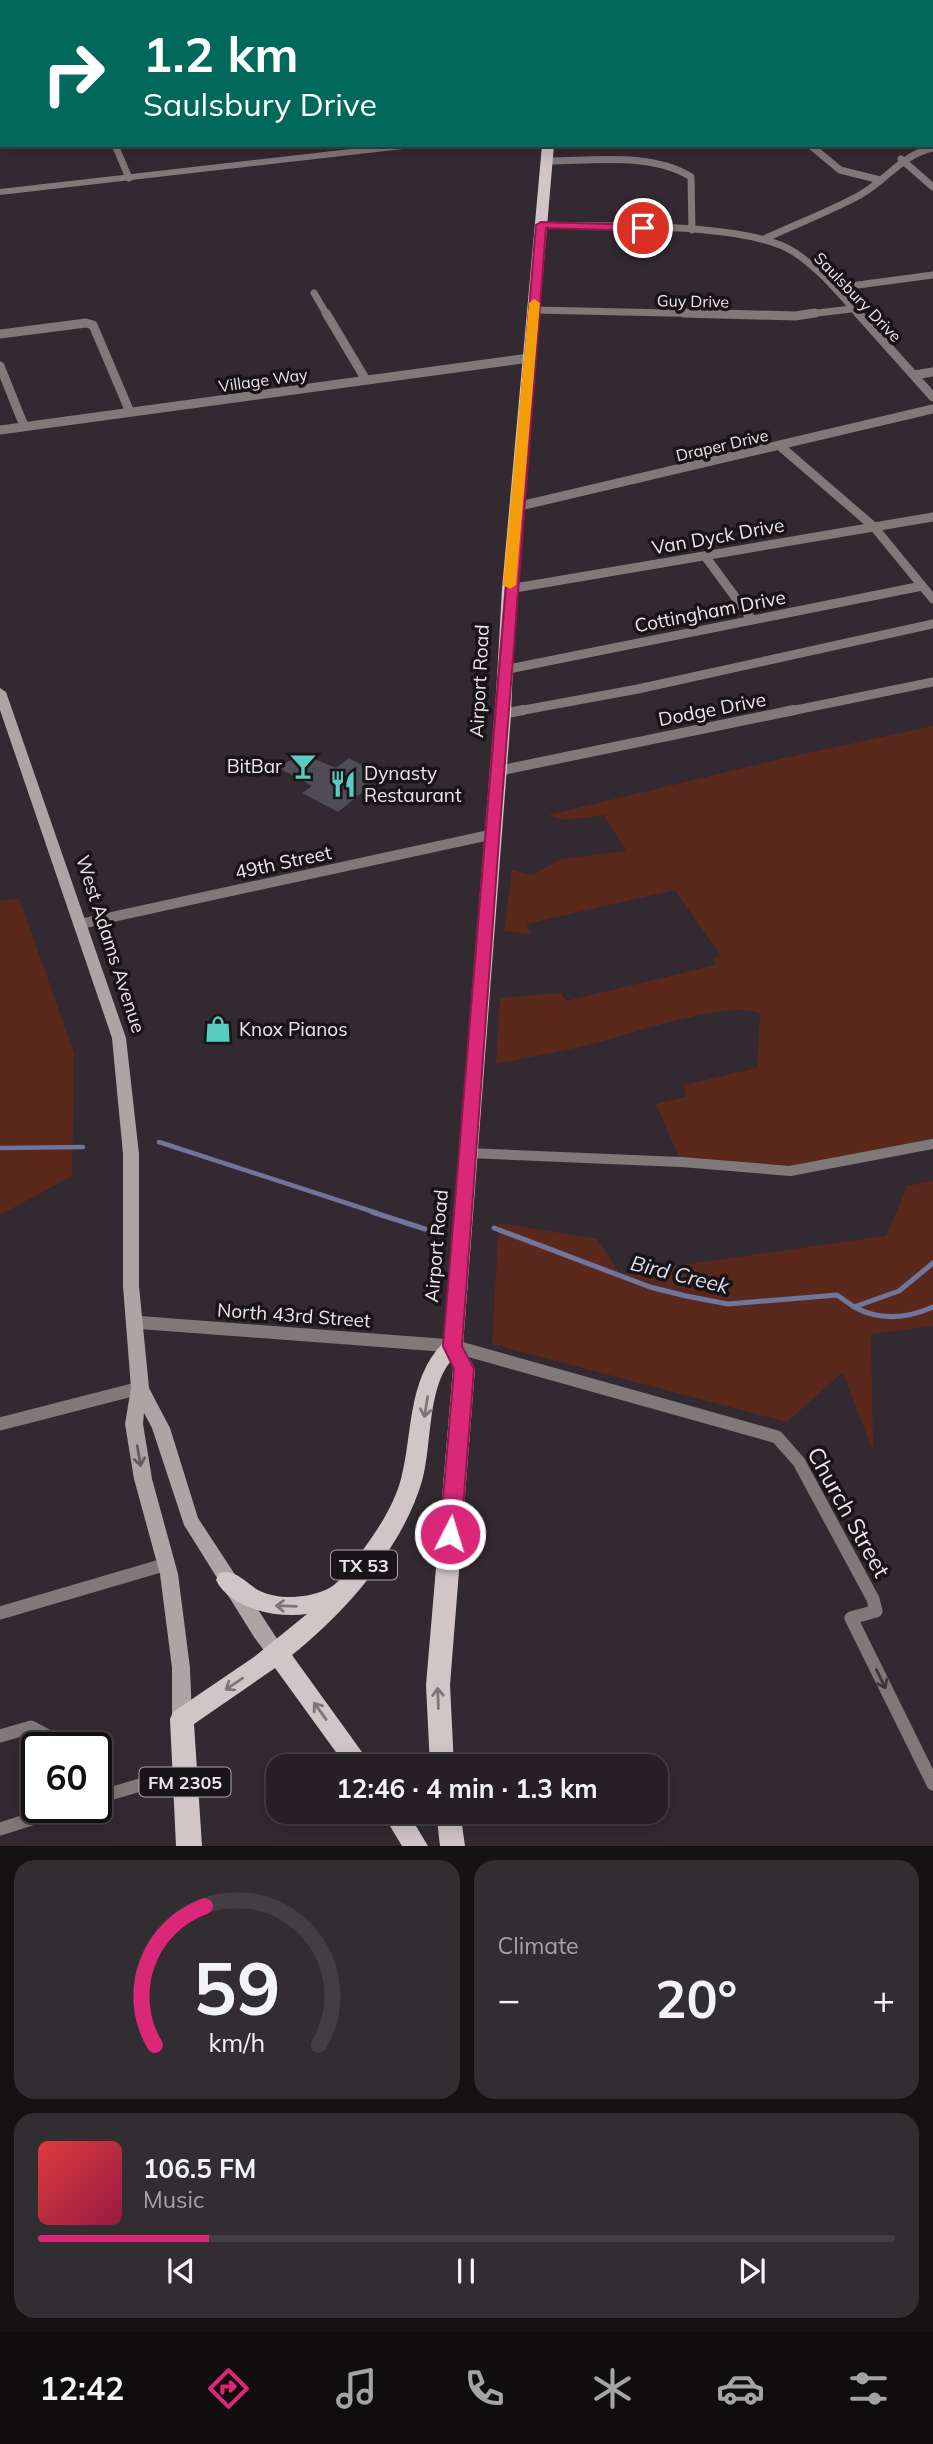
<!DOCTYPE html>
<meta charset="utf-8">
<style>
:root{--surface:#262024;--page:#322d31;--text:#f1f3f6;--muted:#a4a3a6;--line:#423e41;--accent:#db2777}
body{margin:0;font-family:Mulish,sans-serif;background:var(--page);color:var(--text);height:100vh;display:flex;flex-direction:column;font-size:26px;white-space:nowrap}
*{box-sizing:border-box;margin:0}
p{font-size:23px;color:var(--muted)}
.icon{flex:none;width:38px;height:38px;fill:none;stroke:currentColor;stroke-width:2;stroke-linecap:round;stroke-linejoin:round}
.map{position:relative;height:1846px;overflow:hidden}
.panel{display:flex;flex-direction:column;gap:14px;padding:14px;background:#151214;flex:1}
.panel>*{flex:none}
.banner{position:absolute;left:0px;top:0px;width:934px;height:147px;box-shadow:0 4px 18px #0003,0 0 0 2px var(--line);background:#00695c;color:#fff;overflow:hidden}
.speed{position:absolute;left:21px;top:1732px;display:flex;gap:14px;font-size:35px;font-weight:700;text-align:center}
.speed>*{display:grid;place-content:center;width:91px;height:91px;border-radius:50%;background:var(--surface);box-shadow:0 4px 18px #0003,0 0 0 2px var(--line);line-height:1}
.speed .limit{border:4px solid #111;border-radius:10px;background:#fff;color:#111}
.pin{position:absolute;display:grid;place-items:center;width:60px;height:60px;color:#fff;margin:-30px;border:4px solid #fff;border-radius:50%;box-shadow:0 2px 7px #0007}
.me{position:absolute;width:77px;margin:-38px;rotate:5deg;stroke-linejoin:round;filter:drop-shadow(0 0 5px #0008)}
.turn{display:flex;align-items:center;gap:24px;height:147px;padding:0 28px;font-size:32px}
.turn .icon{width:91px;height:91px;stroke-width:2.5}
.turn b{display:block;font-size:49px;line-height:60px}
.big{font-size:52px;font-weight:700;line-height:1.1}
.panel .tile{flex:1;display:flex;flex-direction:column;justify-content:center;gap:10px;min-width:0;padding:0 24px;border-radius:21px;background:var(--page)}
.panel .dial{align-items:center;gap:0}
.dial svg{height:182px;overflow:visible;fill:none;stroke:var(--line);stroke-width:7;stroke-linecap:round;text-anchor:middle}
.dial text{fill:var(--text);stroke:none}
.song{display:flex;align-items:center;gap:21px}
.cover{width:84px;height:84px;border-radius:10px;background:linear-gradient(135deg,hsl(0 70% 55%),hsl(340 70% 35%))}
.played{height:7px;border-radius:4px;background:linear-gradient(90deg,var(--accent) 20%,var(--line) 20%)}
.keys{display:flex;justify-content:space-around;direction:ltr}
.heat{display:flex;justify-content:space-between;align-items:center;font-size:38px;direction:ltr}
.panel .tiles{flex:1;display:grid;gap:14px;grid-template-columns:1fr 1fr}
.tile:last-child{grid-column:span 2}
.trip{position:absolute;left:266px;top:1754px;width:402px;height:70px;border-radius:21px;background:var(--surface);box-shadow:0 4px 18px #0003,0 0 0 2px var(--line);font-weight:700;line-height:70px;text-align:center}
.dock{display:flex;height:112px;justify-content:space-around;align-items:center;background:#0f0d0e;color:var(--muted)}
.dock .icon{width:49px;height:49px}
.dock .selected{color:var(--accent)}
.dock b{font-size:32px;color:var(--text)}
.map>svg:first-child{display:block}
</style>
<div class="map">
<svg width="933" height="1846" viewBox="0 0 933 1846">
<rect width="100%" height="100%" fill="#322a30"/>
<!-- green -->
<path fill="#5a291c" d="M933 726V1144L790 1171 681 1162 656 1104 686 1097 684 1085 757 1068 760 1014C733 998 624 1036 592 1044 560 1052 528 1057 496 1064L500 998 561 993 566 1001 716 965 712 958 721 956 675 890 526 924 531 934 504 931 512 870 532 875 562 859 626 851 604 815 566 820 548 815 785 758Z
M19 898 74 1053 72 1176 0 1215V901Z
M933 1181V1326L871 1334 873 1452 843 1372 787 1422 492 1344 499 1223 597 1239 620 1274 886 1236 907 1186Z"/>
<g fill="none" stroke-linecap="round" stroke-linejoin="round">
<!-- stream-far2 -->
<path stroke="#70759b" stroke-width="2.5" d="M499 0 546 1
M570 2H573"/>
<!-- stream-far1 -->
<path stroke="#70759b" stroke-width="4.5" d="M159 1142 377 1213
M0 1148 83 1147"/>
<!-- stream -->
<path stroke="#70759b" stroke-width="5" d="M372 1212 425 1229
M494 1228 650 1287 686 1296 728 1304 837 1295 854 1307 899 1291 933 1263
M854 1307C880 1321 906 1319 933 1307"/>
</g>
<!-- building -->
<path fill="#504c55" d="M300 753 336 768 349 758 382 776 338 812 302 793 312 786 279 768Z"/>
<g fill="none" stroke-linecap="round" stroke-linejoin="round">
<!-- minor-far3 -->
<path stroke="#7f797a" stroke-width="7" d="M0 8 2 12
M115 145 129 178
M810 145 840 170 880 180
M901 159 933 187
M547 161C592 161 651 152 691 177L692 230
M541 225C602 227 746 221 794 252 819 268 840 294 859 315
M764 239C796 224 829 212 860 195 887 180 901 155 933 148
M835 288 933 275
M314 293 327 315
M533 310 760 315
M801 315 851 309"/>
<!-- minor-far2 -->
<path stroke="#7f797a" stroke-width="9" d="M326 313 366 380
M683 313 795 316 815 313
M858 313 933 397
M0 334 86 323 93 325 130 412
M0 366 24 426
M914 375 933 372
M0 430 529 358
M780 446 874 527 933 599
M516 507 933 409
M705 556 752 620
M509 589 933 517
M504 670 922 586
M513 712 638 689 933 624
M786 712 933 682"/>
<!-- minor-far1 -->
<path stroke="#7f797a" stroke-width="10" d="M503 714 523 710
M498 771 794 710
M80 924 494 834
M468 1153 681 1162 790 1171 933 1144"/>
<!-- minor -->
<path stroke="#7f797a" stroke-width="13" d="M133 1322 453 1346 777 1437 799 1462 873 1599 876 1611 851 1618 933 1784
M0 1424 140 1388
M0 1613 167 1564
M0 1736 31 1727 48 1736 54 1748
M96 1798 184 1772
M0 1829 66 1808"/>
<!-- tertiary -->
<path fill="#7f797a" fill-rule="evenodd" d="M386 145H416L412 148 0 195V189Z"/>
<!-- secondary -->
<path fill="#ada4a6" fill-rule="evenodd" d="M0 688 6 692 126 1038 139 1154V1286L149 1388 170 1428 198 1518 287 1654 285 1660 278 1662 271 1660 254 1637 184 1525 152 1428 144 1413 143 1424 152 1479 178 1574 190 1668 192 1719 189 1725 182 1727 175 1725 172 1719V1668L160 1574 134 1479 125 1424 131 1388 123 1286V1154L112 1038 0 710Z"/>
<!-- primary -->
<path fill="#d1c5c7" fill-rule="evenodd" d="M553 0H563V2H553Z
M542 145H554L516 589 511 714 463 1346 475 1369 450 1685 454 1766H430L426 1685 453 1369 450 1362C427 1391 432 1446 422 1481 403 1547 345 1613 292 1655L372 1766H346L275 1668 194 1724 202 1846H176L170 1719 173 1712 254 1657 307 1614C277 1618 231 1610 216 1580L219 1573C236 1568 246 1584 260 1591 279 1600 305 1598 323 1591 339 1585 347 1571 357 1558 375 1534 393 1508 401 1479 413 1433 407 1380 443 1343L495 714 502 589Z
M381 1811H407L428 1846H402Z
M436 1811H460L465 1846H440Z"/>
</g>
<!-- one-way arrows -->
<defs><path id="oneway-shaft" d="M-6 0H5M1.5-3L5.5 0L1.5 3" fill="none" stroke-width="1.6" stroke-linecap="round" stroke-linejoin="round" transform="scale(1.75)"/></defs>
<g stroke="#7e7578">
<use href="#oneway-shaft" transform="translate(426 1407) rotate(99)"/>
<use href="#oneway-shaft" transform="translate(286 1606) rotate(-178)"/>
<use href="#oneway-shaft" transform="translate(234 1684) rotate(146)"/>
<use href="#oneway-shaft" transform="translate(438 1698) rotate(-92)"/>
<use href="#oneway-shaft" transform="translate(320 1711) rotate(-126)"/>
</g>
<use stroke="#625c5e" href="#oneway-shaft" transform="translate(139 1456) rotate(80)"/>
<use stroke="#3c373a" href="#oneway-shaft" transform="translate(881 1679) rotate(64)"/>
<!-- route -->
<path fill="#db2777" stroke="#8e194d" stroke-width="2" d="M541 222 643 225 648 228 643 231 546 228C515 601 490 973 462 1346L474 1369 461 1534 458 1540 450 1542 443 1540 440 1534 454 1369 443 1346C474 972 502 598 536 225Z"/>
<!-- slow -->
<path fill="#f59e0b" d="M534 299 540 303 516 585 510 589 503 585 529 303Z"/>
<!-- icons -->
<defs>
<symbol id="bar-bare" viewBox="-9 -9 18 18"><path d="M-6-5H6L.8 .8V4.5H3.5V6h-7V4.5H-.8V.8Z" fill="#57cec1" stroke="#181417" stroke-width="2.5" paint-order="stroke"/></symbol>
<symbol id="restaurant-bare" viewBox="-9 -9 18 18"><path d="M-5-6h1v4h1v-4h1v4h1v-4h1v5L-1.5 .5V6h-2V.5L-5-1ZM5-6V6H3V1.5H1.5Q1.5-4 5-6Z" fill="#57cec1" stroke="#181417" stroke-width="2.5" paint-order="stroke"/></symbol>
<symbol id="shop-bare" viewBox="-9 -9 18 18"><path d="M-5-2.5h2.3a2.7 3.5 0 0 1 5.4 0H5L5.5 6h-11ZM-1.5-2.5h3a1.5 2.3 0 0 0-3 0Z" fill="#57cec1" stroke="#181417" stroke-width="2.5" paint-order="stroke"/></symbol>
</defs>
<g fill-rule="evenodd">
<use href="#bar-bare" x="284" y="747" width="38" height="38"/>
<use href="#restaurant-bare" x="324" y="765" width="38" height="38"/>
<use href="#shop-bare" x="199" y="1010" width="38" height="38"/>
</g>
<g text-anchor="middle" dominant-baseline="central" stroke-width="7" stroke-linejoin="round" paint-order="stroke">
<!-- far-street labels -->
<g font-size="16" fill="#ebe6ea" stroke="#181417">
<text transform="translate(858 297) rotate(46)">Saulsbury Drive</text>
<text transform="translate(693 301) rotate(1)">Guy Drive</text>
<text transform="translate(263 380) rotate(-8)">Village Way</text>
<text transform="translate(722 445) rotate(-13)">Draper Drive</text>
</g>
<!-- shield labels -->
<g fill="#181417" stroke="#aca7ab" stroke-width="2">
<rect x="331" y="1550.5" width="66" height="29" rx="5"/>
<rect x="139.5" y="1767.5" width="91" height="29" rx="5"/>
</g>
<g font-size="18" font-weight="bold" fill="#ebe6ea">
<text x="364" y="1565">TX 53</text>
<text x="185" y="1782">FM 2305</text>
</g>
<!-- street labels -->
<g font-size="19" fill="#ebe6ea" stroke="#181417">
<text transform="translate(718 536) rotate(-10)">Van Dyck Drive</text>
<text transform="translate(710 611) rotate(-11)">Cottingham Drive</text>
<text transform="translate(479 681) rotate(-87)">Airport Road</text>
<text transform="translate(712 709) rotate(-11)">Dodge Drive</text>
<text transform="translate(283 862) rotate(-12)">49th Street</text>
<text transform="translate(111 944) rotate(72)">West Adams Avenue</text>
<text transform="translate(436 1246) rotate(-85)">Airport Road</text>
<text transform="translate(294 1315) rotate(4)">North 43rd Street</text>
</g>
<!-- poi labels -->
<g font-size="19" fill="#ebe6ea" stroke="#181417" text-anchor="start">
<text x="282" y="766" text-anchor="end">BitBar</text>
<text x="364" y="773">Dynasty<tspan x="364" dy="22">Restaurant</tspan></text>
<text x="239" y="1029">Knox Pianos</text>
</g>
<!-- water labels -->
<g font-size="21" font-style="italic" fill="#dbdff0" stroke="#181417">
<text transform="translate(680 1274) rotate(14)">Bird Creek</text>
</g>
<!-- near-street labels -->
<g font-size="23" fill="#ebe6ea" stroke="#181417">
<text transform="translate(849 1512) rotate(61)">Church Street</text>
</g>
</g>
</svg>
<div class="speed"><div class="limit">60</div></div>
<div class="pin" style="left:643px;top:228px;background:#d93025"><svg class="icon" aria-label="arrive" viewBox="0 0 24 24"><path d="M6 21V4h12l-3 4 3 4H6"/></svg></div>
<svg class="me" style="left:450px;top:1534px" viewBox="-20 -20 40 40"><circle r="17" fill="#db2777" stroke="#fff" stroke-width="3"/><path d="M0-11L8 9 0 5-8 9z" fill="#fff"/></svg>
<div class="trip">12:46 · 4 min · 1.3 km</div>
<div class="banner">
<div class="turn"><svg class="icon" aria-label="right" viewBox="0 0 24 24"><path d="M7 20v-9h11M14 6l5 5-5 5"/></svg><div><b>1.2 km</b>Saulsbury Drive</div></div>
</div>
</div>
<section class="panel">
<div class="tiles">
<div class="tile dial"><svg viewBox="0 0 100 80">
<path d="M14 69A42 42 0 1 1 86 69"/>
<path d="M14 69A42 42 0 0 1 36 8" stroke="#db2777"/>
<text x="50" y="56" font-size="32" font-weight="700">59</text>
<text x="50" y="72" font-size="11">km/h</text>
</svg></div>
<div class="tile"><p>Climate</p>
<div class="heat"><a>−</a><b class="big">20°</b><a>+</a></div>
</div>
<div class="tile">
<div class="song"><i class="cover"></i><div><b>106.5 FM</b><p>Music</p></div></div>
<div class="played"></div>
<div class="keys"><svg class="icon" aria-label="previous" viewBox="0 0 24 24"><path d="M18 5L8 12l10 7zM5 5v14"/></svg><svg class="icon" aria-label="pause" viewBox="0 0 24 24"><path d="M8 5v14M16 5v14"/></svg><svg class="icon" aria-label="next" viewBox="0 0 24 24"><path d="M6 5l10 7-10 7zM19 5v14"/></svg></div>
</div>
</div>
</section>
<nav class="dock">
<b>12:42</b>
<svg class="icon selected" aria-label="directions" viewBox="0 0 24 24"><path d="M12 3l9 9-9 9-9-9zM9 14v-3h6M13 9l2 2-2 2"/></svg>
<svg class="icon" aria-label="music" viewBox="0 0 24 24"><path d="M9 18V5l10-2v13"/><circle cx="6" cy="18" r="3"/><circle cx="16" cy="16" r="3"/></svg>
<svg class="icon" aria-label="phone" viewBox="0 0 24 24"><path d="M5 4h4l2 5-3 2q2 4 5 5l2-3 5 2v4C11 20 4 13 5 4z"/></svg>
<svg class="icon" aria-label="climate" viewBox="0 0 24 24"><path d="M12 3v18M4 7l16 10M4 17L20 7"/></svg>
<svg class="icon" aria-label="car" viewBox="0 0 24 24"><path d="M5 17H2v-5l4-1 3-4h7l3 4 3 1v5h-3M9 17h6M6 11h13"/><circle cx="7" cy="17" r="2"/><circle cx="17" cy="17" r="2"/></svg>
<svg class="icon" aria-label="filters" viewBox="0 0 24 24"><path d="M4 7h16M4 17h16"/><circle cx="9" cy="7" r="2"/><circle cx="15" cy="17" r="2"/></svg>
</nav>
